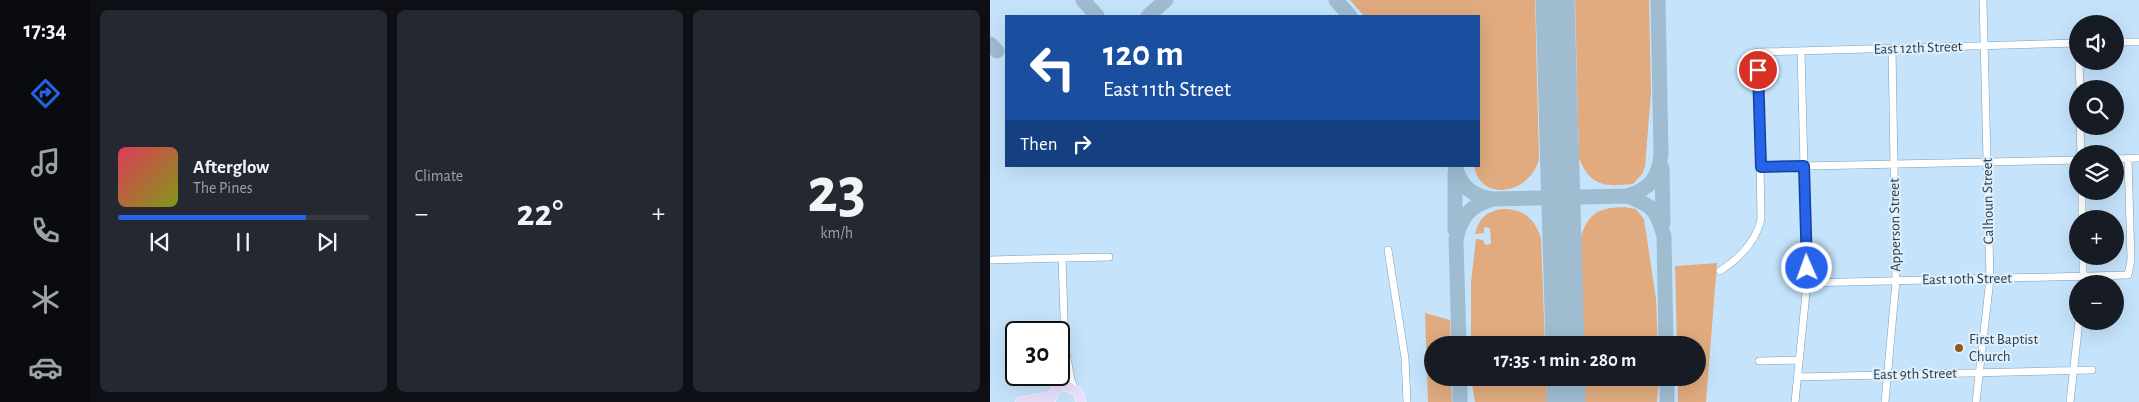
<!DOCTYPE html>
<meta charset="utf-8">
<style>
:root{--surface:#171b24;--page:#242831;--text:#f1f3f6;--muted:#9ea1a6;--line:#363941;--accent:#2563eb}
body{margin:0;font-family:"Alegreya Sans",sans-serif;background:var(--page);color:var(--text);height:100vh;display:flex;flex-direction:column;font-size:19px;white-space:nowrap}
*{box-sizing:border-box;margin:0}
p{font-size:16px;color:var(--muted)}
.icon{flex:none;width:28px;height:28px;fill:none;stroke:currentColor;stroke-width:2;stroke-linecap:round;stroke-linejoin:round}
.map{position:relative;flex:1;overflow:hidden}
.drawer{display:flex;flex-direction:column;gap:10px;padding:10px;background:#0d0f14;width:900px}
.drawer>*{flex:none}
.banner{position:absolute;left:15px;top:15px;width:475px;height:152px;border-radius:0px;box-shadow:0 5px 20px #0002;background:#1a4fa0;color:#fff;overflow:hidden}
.controls{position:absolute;left:1079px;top:15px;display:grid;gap:10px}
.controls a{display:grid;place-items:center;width:55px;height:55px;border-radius:50%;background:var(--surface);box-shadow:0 5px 20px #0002;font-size:25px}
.speed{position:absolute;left:15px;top:321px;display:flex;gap:10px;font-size:25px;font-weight:700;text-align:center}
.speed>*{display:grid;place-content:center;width:65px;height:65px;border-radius:50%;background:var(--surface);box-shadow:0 5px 20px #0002;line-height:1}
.speed .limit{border:2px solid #111;border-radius:8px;background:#fff;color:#111}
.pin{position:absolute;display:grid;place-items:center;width:42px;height:42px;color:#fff;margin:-21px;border:2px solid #fff;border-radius:50%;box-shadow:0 1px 5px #0007}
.me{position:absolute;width:55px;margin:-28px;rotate:358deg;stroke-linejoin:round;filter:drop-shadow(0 0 4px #0008)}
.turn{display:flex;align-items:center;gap:18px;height:105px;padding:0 15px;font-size:22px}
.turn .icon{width:65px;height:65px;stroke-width:2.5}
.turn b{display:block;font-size:35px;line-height:42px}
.then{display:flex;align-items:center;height:48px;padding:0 15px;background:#0003;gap:10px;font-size:19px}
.big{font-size:38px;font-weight:700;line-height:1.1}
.drawer .widget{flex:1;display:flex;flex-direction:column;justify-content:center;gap:8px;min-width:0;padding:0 18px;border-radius:8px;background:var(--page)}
.drawer .dial{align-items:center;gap:0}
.dial b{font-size:65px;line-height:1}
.song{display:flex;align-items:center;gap:15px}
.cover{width:60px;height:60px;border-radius:8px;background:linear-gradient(135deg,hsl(350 70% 55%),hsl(70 70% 35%))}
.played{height:5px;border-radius:2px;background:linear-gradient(90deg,var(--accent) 75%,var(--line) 75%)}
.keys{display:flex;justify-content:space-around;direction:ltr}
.heat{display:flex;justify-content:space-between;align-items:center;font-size:28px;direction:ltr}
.drawer .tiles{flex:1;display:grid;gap:10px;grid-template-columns:repeat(3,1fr)}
.trip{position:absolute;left:434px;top:336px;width:282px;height:50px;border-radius:25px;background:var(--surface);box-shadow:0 5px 20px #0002;font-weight:700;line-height:50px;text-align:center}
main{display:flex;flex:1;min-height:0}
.tab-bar{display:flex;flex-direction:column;width:90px;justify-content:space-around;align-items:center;background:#090b0e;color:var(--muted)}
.tab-bar .icon{width:35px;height:35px}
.tab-bar .on{color:var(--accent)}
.tab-bar b{font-size:22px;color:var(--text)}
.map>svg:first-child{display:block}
</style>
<main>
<nav class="tab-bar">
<b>17:34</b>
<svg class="icon on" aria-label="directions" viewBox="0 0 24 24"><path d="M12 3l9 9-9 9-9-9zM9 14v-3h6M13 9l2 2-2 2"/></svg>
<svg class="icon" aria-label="music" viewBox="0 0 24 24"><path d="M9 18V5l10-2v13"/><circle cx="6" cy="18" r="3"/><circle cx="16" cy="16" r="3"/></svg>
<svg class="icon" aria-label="phone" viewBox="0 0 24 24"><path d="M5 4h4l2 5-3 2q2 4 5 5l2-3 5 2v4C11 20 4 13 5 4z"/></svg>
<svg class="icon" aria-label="climate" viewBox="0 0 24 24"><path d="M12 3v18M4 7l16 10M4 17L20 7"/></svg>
<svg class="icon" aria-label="car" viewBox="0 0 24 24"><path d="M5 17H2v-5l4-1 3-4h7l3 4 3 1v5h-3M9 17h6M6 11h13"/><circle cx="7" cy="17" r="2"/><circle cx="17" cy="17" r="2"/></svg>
</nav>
<section class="drawer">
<div class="tiles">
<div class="widget">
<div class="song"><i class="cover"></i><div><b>Afterglow</b><p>The Pines</p></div></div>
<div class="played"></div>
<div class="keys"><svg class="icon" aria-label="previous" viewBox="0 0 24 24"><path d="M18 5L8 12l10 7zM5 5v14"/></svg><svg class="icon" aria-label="pause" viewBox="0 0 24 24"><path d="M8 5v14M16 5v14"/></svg><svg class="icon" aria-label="next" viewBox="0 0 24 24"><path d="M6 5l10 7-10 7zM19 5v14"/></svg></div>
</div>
<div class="widget"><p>Climate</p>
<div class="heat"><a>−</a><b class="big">22°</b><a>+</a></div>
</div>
<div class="widget dial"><b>23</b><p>km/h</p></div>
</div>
</section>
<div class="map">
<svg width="1149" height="402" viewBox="0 0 1149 402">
<rect width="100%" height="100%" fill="#c5e4fc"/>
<!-- green -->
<path fill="#e1ab7f" d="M360 0H545L549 159C541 193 491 204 484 166H489V16H374Z
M585 0H659L661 93 655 167 652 174 643 184C614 187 600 186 589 158Z
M634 207 646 209 654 219 666 299 668 345H593L590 240C598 213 607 208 634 207Z
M511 209C533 208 544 218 551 238L555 345H481V282L486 239 493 240 495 245 501 244 500 228 494 227V233L485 234C490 218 494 213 511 209Z
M727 263 716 402H688V378H708V345H687L685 266Z
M435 313 460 320 461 345H442V378H461L462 402H438Z
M481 378H556L557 402H485Z
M594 378H669L667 402H595Z"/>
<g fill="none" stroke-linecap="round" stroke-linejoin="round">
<!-- taxiway -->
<path stroke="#a0bcd1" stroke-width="15" d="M93 0 107 16
M346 0 360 16
M158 16 176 0
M0 44 7 51
M465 166C471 187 482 196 503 199L637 196C660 189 669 178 671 154L668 0
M672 168 673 223
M465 173V230
M637 196C662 205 667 210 674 236L676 345
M469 345 466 239C471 216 481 205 503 199
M470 378V402
M677 378V402"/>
<!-- runway -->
<path stroke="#a0bcd1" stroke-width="39" d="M565 0 575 345
M576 378V402"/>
<defs>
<path id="minor" d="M1125 42H1149
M1089 61 1090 89
M1090 126 1091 154
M1125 159 1149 158
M771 167 1088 160
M1092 191V219
M398 250 415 358 417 402
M72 258 75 347 81 380 85 389
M0 260 119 257
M730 271C750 258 766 242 771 219L768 52 1088 43
M817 283 1138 275 1141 260 1138 158
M1093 284V256
M769 361 809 360
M808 377 1102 370
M69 387 75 347
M805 402 817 283 811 51
M895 402 906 281 902 48
M986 402 1000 279 993 0
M1080 402 1089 321"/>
<path id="major" d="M30 402 61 396
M60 402 66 389 77 386 88 392 91 402"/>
</defs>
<!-- minor casing -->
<use href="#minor" stroke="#789eba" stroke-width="8"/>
<!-- major casing -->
<use href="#major" stroke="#fff" stroke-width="10"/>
<!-- minor -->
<use href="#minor" stroke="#fff" stroke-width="7"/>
<!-- major -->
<use href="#major" stroke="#e8dffa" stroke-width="9"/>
</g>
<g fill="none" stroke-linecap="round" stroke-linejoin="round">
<defs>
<path id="route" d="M768 70 771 167 814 166 817 268"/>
</defs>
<!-- route casing -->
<use href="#route" stroke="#184099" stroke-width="12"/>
<!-- route -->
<use href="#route" stroke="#2563eb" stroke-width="9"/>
</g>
<!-- markers -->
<circle fill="#945719" stroke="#dfeffb" stroke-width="2" cx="969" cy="348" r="5"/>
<g text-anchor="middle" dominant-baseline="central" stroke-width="4" stroke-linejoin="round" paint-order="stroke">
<!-- street labels -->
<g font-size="15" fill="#2e3e4a" stroke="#dfeffb">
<text transform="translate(928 48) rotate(-2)">East 12th Street</text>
<text transform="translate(998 201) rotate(-91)">Calhoun Street</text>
<text transform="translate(905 225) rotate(-91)">Apperson Street</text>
<text transform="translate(977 279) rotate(-1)">East 10th Street</text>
<text transform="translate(925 374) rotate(-1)">East 9th Street</text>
</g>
<!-- poi labels -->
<g font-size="15" fill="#2e3e4a" stroke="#dfeffb" text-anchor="start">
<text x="979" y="339">First Baptist<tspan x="979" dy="17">Church</tspan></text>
</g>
</g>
</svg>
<div class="controls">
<a><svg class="icon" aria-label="sound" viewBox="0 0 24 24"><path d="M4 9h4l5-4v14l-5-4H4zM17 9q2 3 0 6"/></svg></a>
<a><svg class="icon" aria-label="search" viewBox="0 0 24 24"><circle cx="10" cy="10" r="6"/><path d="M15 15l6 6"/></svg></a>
<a><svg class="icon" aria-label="layers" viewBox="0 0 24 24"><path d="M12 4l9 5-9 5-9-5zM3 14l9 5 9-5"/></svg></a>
<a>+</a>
<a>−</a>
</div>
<div class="speed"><div class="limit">30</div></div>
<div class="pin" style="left:768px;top:70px;background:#d93025"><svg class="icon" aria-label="arrive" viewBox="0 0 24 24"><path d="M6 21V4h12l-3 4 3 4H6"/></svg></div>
<svg class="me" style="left:817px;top:268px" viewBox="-20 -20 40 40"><circle r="17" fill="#2563eb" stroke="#fff" stroke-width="3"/><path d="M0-11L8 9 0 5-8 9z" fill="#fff"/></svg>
<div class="trip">17:35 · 1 min · 280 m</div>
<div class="banner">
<div class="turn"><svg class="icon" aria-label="left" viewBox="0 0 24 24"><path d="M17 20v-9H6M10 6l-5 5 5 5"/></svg><div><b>120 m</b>East 11th Street</div></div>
<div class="then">Then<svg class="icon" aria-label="right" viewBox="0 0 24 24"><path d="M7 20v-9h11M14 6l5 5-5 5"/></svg></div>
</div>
</div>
</main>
